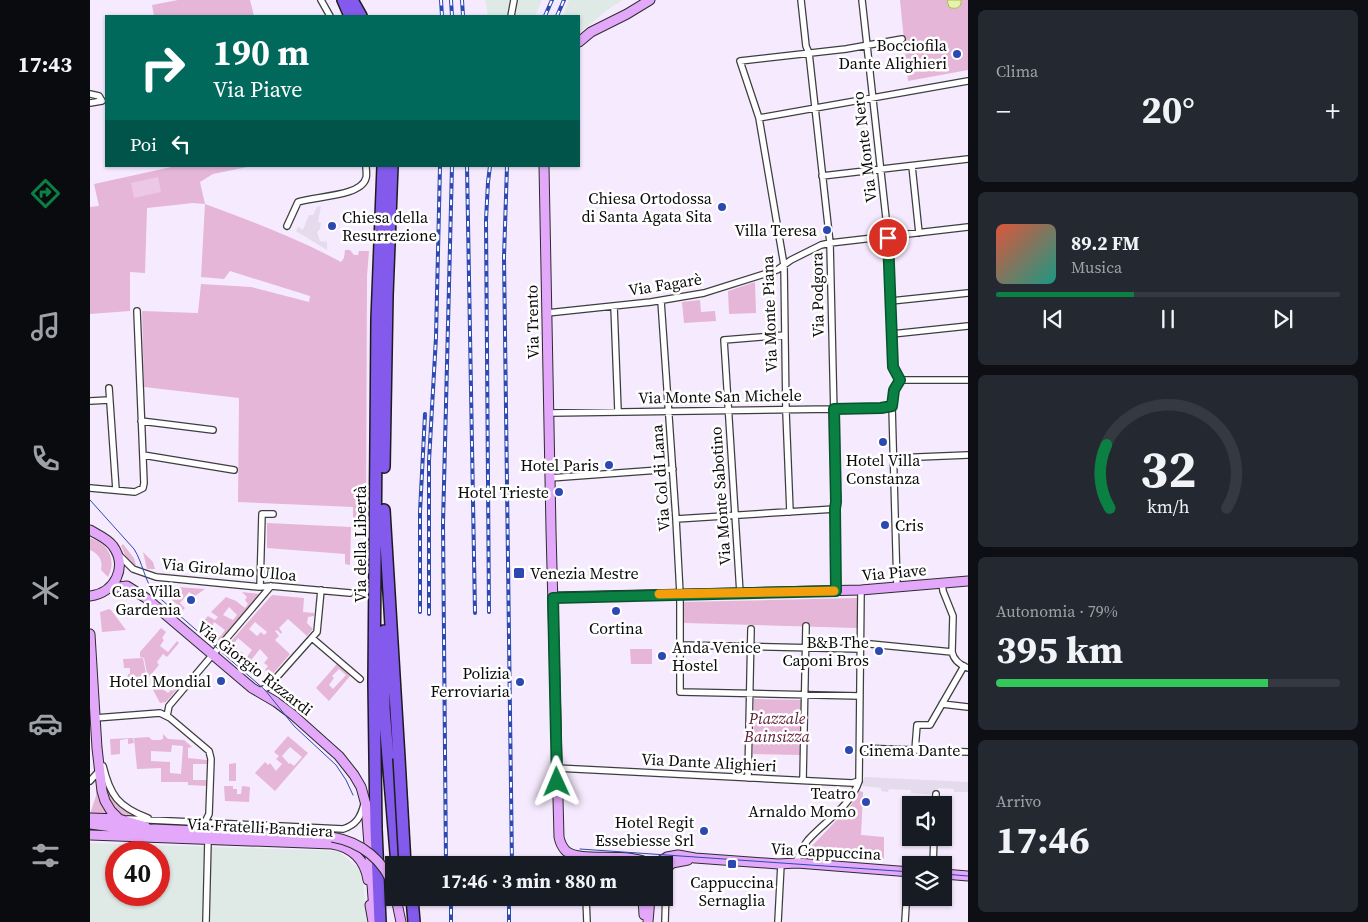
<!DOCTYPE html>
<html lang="it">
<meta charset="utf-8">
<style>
:root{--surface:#171b24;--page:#242831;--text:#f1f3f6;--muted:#9ea1a6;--line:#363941;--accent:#0b8043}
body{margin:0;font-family:"Source Serif 4",serif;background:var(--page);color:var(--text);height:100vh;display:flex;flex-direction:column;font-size:19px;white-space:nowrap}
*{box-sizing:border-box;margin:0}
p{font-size:16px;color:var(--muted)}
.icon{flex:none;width:28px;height:28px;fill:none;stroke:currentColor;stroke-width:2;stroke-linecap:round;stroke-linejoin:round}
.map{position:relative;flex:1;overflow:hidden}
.side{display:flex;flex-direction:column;gap:10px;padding:10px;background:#0d0f14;width:400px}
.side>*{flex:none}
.guide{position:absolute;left:15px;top:15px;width:475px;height:152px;border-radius:0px;box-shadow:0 1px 4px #0004;background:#00695c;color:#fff;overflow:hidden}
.buttons{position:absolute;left:812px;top:796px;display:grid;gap:10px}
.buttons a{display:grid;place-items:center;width:50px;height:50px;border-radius:0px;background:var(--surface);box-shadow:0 1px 4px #0004;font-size:25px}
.speed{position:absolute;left:15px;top:841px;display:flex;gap:10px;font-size:25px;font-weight:700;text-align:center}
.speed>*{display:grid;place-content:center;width:65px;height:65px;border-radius:50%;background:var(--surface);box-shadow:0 1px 4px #0004;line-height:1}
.speed .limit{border:8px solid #d22;background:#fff;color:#111}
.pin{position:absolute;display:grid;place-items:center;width:42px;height:42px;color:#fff;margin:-21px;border:2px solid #fff;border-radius:50%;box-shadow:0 1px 5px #0007}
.me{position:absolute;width:55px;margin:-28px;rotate:359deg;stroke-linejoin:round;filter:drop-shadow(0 0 4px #0008)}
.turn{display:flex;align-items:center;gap:18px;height:105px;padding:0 25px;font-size:22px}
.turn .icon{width:65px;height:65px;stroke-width:2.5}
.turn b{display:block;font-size:35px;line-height:42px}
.then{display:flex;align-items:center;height:48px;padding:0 25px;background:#0003;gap:10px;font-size:19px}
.big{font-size:38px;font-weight:700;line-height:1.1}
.side .card{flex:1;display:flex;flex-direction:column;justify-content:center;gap:8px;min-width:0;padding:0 18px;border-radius:8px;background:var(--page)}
.side .dial{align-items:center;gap:0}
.dial svg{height:130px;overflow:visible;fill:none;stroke:var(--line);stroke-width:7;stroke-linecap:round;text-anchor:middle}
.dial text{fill:var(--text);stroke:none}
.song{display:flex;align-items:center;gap:15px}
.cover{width:60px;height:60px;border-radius:8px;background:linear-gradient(135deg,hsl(10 70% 55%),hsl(170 70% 35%))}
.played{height:5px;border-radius:2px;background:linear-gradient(90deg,var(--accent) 40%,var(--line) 40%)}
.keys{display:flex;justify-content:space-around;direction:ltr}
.heat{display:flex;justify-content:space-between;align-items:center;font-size:28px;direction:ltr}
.charge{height:8px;border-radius:4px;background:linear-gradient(90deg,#34c759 79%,var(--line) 0)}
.trip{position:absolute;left:295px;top:856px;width:288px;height:50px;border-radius:0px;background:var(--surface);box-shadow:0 1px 4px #0004;font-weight:700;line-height:50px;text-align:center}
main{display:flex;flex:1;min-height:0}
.dock{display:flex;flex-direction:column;width:90px;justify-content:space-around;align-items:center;background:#090b0e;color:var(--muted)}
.dock .icon{width:35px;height:35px}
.dock .on{color:var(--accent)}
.dock b{font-size:22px;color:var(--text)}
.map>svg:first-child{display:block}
</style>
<main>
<nav class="dock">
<b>17:43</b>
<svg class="icon on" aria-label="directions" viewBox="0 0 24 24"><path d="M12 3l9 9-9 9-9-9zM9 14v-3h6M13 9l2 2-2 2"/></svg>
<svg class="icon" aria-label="music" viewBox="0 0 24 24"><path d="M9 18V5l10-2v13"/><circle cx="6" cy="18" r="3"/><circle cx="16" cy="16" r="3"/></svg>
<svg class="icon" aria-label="phone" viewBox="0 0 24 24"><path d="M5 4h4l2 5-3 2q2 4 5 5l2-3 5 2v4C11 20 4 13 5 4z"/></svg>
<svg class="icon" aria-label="climate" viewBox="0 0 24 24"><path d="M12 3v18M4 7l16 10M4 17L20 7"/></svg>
<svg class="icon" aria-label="car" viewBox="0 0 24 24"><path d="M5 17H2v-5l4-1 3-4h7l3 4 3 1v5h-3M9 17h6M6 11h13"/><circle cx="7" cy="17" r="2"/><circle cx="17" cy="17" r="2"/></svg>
<svg class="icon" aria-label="filters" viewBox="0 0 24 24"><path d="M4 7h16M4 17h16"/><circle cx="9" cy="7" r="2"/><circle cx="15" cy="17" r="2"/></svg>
</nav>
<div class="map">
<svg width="878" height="922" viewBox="0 0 878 922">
<rect width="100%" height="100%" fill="#f6eafe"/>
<!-- industrial -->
<path fill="#dfeae7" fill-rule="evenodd" d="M395 0H452L445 16H398Z
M479 0H533L520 8 489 33V16H473Z
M0 843 248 851 272 871 277 922H0ZM26 852H69V895H26Z"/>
<!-- green -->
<path fill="#e5b6d7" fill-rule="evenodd" d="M88 0H160L164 16H64L62 5Z
M810 0H878V70L818 81Z
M86 166H162L123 174 110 182 115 204C161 221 207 238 251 262L254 258 255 250H260L264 255H268L269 251H279L277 276 276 521H263V507L148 502 149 398 54 387 52 311 108 313 111 284 161 287 219 302 220 296 140 271 134 279 111 277 115 204 103 203 57 208 55 273 40 272V311L0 314V207L9 206 4 184Z
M665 282 666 313 639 314 638 291Z
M610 300 611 312 625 311 626 321 594 323 592 302Z
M177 523 261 527 260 565 255 564V554L177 548Z
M0 538C18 543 27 559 18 577L11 570C13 560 9 554 0 550Z
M33 544 44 558 47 569 37 559 31 546Z
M53 552 63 562 65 569H57Z
M73 586 115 589 105 596 99 592 90 603 95 608 93 610 71 590Z
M152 592 170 594 129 641 110 625 118 616 125 620 128 617 121 612 136 597 146 601 155 608 158 604 155 600 157 597ZM139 607 147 615 143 620 133 615ZM124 622 135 630 130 637 127 634 126 636 120 631Z
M182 595 214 598 213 612 224 613V616L218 617 217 623 223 629 217 636 198 619 189 628 192 632 191 634 187 630 185 631 189 636 185 640 200 654 181 676 175 670 178 666 174 663 178 658 170 649 157 665 136 647ZM165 622 177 632 174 635 171 632 167 636 159 629ZM148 638 162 650 157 657 143 645Z
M767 598V628L594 623 593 602Z
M19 609 21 610 36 630 12 632 10 612Z
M71 628 76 632 72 638 74 640 70 646 78 652 87 641 89 643 77 657 73 654 67 662 69 665 58 678 54 658 50 657V652Z
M540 649H562V664H541Z
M53 658 57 679 37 681 38 674H40V668H34L33 659Z
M247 664 260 676 239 701 226 688ZM249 669 256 675 243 689 239 685 244 678 242 676Z
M66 684 78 693 81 690 83 691 88 685 89 687 76 702 70 703 62 688Z
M664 699 712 700 711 755 663 754Z
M73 734 78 739 94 740 102 747 98 748V758L117 760V764H103V780H117L116 786 98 785V782H71V768L47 769 44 738 59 737 62 740H70L73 739ZM82 745 93 746 91 774 80 773V762L61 761V751L81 752Z
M198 736 218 753 185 791 165 773 175 762 178 765 180 763 186 771 192 764 186 759 189 756 184 752ZM200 747 212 757 204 766 200 763 199 764 192 756Z
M43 738 44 743 38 744V739L30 740V754L21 755 20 739Z
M146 763V781H139V764Z
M15 782 22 797 42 815H31C20 805 16 796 15 782Z
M7 783 18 815 0 814 6 796Z
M134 786H143V789H147V794H151L152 786 160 787 159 802 135 801Z
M770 791 773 792 771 835 794 837V859L725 856 722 852V846L761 805Z"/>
<!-- pitch -->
<path fill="#edc7e6" d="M68 177 71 192 44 198 41 183Z"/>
<!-- plaza -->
<path fill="#e4dbec" d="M231 206 228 222 231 223 230 229 227 232 230 241 237 242V250L206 231 208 227 213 230 219 215H223L227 207Z
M774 777 878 782V792H864V789L848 788V795L821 793V790L799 789 798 792 791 791V788L772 786Z"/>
<!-- water -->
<path fill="#e5f2b1" stroke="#a5c53d" d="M857 0H871C872 8 865 10 859 7Z"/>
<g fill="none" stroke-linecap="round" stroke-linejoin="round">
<defs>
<path id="street" d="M231 0 240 16
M711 0 716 46 719 53 740 243 746 502 745 509 746 591
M772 0 798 236 803 367 810 380 803 393 802 406 807 587
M421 16 424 0
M0 94 9 96 12 101 0 103
M669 118 878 81
M822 166 829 233
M732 176 878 159
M197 226 208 202C224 196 271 197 276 178 277 175 276 170 276 166
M571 301 586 519 590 594V692L770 696
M801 301 878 293
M524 306 528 411
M457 313 561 302 614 293 687 270 701 260 731 245 740 243 878 227
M802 334 878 326
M810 380H878
M19 388 26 490
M0 401 19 400
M459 413 744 409 791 408 802 406
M51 421 123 430
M53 455 144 470
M804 458 878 455
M460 478 583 469
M0 488 45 492 53 488 54 483 47 311
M700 512 696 412 694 265 669 118 650 61 756 49 812 39
M586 519 745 509
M30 556 43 569 66 577 170 587 181 586 260 593
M852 583 853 591 863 616 862 652C864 661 870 665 878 668
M170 587 172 514H183
M650 593 634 340 695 335
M222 638 270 679
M770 643 862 652
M590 645 770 649
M167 692 178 687 227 632 231 590
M852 704 878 707
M77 716 79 706 181 586
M5 718 70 713 80 718 119 751 121 759 119 814 115 822
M770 748 878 752
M825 750 827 725H840L874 666
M13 766C20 795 28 807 58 818
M466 768 762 783 769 781
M658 778 661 629
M713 780 716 626
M0 781 9 771
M845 805 846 794
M38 819 253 829C266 825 271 817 274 804
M707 860C710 853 713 846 718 840 735 821 761 806 769 781L771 590
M843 865 844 838
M574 883 576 888 575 922
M496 898 497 922
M116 922 118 840
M688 922 691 864
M815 922 818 872"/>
<path id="secondary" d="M489 42 501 32 537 14 560 0
M454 166 461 530 469 837C470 842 472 847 476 851 492 864 540 850 561 865
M0 530C8 535 17 538 23 546 38 567 25 593 0 596
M20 588 37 586 56 598 162 688 186 702 202 714 249 756 264 775 271 787 276 805 284 911
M463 597 771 590 878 581
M0 634 7 748 12 791 15 801 21 811 29 819
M0 818 29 819 56 827
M0 824 44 830 64 829 242 837
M0 835 242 844C262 847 275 860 278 880
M564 865 577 857 588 855 605 858 688 864 707 863 821 872
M574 871 582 863 598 860
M854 874 878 876
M306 898 311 922
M553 898 554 915
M280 905 283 922
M558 922 560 898"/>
<path id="highway" d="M253 0 260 16
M262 0 271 16
M294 467 297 296 302 166
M294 510 309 758
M294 631V709L307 865
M322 898 324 922
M290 922 286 829 284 682 287 319 293 166"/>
</defs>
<!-- street casing -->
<use href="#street" stroke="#3e3e3e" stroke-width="8"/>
<!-- secondary casing -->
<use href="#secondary" stroke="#2d2d2d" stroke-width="11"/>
<!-- highway casing -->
<use href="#highway" stroke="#1c1c1c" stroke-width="14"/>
<!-- street -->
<use href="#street" stroke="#fff" stroke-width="5.5"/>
<!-- secondary -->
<use href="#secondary" stroke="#e3a8fa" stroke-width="9"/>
<!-- highway -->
<use href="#highway" stroke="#845aec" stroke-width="11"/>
<!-- tram -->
<path stroke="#2c49b2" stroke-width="1" d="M0 500 44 549C53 563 54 580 65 594L175 690 204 726 246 765 256 780 263 795
M490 849 821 872
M854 874 878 876"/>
<defs>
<path id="rail" d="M351 0 352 16
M361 0 362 16
M372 0 373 16
M455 16 462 0
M467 16 474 0
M377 166 385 613
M417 166 414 257 422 865
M330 612V512L335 414
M399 612 396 220 398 182 400 166
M339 614V461L346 337 350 166
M356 865 353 524 362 166
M361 898V922
M419 898V922"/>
</defs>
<!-- rail casing -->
<use href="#rail" stroke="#2c49b2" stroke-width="4"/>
<!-- rail -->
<use href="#rail" stroke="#fff" stroke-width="2" stroke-dasharray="5.5" stroke-linecap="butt"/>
<defs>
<path id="secondary-bridge" d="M242 837C271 842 294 860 304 888"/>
<path id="highway-bridge" d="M309 758 315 865"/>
</defs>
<!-- secondary-bridge casing -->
<use href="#secondary-bridge" stroke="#2d2d2d" stroke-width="11" stroke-linecap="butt"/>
<!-- highway-bridge casing -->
<use href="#highway-bridge" stroke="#1c1c1c" stroke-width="14" stroke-linecap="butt"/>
<!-- secondary-bridge -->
<use href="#secondary-bridge" stroke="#e3a8fa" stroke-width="9"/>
<!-- highway-bridge -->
<use href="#highway-bridge" stroke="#845aec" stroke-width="11"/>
</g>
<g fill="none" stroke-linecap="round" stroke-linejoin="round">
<defs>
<path id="route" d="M467 782 463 598 746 591 745 509 746 502 744 409 791 408 802 406 804 390 810 380 803 367 798 238"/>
</defs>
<!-- route casing -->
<use href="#route" stroke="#07532c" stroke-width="12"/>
<!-- route -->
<use href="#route" stroke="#0b8043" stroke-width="9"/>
<!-- slow -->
<path stroke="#f59e0b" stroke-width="9" d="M569 594 744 591"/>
</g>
<!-- markers -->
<g fill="#2c49b2" stroke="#fff" stroke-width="2">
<circle cx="867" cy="54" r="5"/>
<circle cx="632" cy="207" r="5"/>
<circle cx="242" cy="226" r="5"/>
<circle cx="737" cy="230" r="5"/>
<circle cx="793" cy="442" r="5"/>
<circle cx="519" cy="465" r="5"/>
<circle cx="469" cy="492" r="5"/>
<circle cx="795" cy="525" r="5"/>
<rect x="423" y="567" width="12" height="12" rx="2.5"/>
<circle cx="101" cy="600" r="5"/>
<circle cx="526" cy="611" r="5"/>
<circle cx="789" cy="651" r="5"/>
<circle cx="572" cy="656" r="5"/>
<circle cx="131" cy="681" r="5"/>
<circle cx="430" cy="682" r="5"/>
<circle cx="759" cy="750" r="5"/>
<circle cx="776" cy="802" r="5"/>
<circle cx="614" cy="831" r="5"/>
<rect x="637" y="859" width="10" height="10" rx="2.5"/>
</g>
<g text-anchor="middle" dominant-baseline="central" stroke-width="5" stroke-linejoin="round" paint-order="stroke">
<!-- poi labels -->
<g font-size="16" fill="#0b0b0b" stroke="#fff" text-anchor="end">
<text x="857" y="45">Bocciofila<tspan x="857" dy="18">Dante Alighieri</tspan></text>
<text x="622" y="198">Chiesa Ortodossa<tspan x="622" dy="18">di Santa Agata Sita</tspan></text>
<text x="252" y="217" text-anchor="start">Chiesa della<tspan x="252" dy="18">Resurrezione</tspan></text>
<text x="727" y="230">Villa Teresa</text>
<text x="793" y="460" text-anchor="middle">Hotel Villa<tspan x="793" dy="18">Constanza</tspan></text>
<text x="509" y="465">Hotel Paris</text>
<text x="459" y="492">Hotel Trieste</text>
<text x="805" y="525" text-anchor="start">Cris</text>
<text x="440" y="573" text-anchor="start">Venezia Mestre</text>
<text x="91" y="591">Casa Villa<tspan x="91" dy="18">Gardenia</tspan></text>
<text x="526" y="628" text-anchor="middle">Cortina</text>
<text x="779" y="642">B&amp;B The<tspan x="779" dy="18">Caponi Bros</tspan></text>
<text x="582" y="647" text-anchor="start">Anda Venice<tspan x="582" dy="18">Hostel</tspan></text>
<text x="420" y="673">Polizia<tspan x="420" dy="18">Ferroviaria</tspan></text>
<text x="121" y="681">Hotel Mondial</text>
<text x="769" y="750" text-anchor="start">Cinema Dante</text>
<text x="766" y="793">Teatro<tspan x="766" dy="18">Arnaldo Momo</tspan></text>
<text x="604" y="822">Hotel Regit<tspan x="604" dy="18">Essebiesse Srl</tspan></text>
<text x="642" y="882" text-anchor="middle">Cappuccina<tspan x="642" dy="18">Sernaglia</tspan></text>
</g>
<!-- street labels -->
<g font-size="16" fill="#0b0b0b" stroke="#fff">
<text transform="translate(774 147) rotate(-97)">Via Monte Nero</text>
<text transform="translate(575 284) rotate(-9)">Via Fagarè</text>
<text transform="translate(727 295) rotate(-91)">Via Podgora</text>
<text transform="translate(679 314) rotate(-92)">Via Monte Piana</text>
<text transform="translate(442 322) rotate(-91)">Via Trento</text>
<text transform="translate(630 396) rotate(-1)">Via Monte San Michele</text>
<text transform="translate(570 478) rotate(-94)">Via Col di Lana</text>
<text transform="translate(630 496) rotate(-94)">Via Monte Sabotino</text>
<text transform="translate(270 544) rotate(-90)">Via della Libertà</text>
<text transform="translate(139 569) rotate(5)">Via Girolamo Ulloa</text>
<text transform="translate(804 572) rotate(-5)">Via Piave</text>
<text transform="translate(165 668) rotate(38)">Via Giorgio Rizzardi</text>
<text transform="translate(619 762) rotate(3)">Via Dante Alighieri</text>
<text transform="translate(170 827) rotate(3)">Via Fratelli Bandiera</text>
<text transform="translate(736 851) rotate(3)">Via Cappuccina</text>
</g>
<!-- park labels -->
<g font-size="16" font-style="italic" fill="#5e2037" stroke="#fff">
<text x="687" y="718">Piazzale<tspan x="687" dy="18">Bainsizza</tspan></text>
</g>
</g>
</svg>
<div class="buttons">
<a><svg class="icon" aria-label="sound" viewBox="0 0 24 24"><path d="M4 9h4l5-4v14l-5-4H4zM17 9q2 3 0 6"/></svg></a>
<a><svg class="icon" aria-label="layers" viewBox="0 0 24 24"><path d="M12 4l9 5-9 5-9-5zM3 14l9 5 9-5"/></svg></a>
</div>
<div class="speed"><div class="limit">40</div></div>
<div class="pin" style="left:798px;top:238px;background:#d93025"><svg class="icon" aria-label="arrive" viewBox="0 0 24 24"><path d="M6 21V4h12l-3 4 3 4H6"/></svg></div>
<svg class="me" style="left:467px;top:782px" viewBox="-20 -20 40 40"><path d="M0-17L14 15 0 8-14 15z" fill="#0b8043" stroke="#fff" stroke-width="4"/></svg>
<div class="trip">17:46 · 3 min · 880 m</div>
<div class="guide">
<div class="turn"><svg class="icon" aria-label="right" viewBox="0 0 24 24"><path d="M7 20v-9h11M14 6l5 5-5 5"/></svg><div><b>190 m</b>Via Piave</div></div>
<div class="then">Poi<svg class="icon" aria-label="left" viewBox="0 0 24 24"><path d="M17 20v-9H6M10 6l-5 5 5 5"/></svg></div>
</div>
</div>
<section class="side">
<div class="card"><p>Clima</p>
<div class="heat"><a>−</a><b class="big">20°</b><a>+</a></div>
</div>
<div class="card">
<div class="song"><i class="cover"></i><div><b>89.2 FM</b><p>Musica</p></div></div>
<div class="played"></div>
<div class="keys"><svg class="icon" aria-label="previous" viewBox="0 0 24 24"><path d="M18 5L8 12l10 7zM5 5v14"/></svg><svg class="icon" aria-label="pause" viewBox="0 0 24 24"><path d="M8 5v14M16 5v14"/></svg><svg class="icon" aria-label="next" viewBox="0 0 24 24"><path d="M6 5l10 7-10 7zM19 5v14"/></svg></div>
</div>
<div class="card dial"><svg viewBox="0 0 100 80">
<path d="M14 69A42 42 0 1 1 86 69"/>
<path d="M14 69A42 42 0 0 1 12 30" stroke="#0b8043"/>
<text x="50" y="56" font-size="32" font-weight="700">32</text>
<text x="50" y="72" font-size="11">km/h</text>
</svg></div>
<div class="card"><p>Autonomia · 79%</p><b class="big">395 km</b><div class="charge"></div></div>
<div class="card"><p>Arrivo</p><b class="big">17:46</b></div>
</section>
</main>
